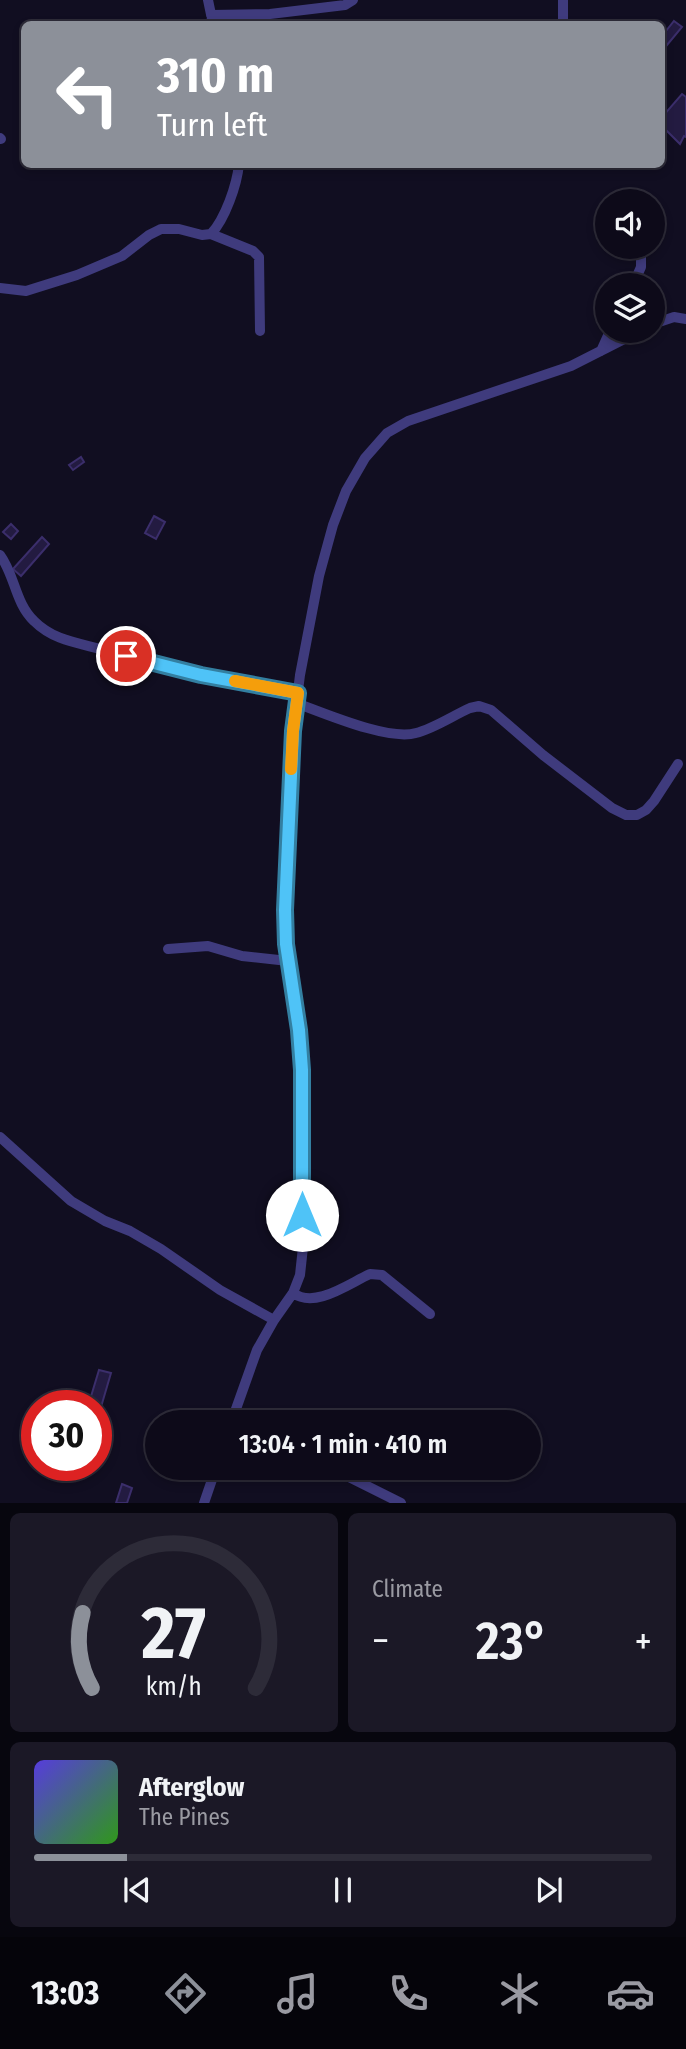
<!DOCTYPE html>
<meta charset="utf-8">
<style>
:root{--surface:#0d0a19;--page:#1b1826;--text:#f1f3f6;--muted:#9a9aa2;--line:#2d2b38;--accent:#8c9099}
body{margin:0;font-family:"Fira Sans Condensed",sans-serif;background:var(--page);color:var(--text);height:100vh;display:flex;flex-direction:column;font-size:26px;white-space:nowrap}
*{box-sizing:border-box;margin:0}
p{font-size:23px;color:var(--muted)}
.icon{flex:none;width:38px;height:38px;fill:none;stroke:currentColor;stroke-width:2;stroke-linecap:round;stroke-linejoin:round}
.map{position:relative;height:1503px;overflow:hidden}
.sheet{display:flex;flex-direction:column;gap:10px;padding:10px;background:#07060e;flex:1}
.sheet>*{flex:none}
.banner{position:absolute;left:21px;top:21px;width:644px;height:147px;border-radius:10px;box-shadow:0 4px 10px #0003,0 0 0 2px var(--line);background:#8c9099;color:#fff;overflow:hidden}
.controls{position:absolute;left:595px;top:189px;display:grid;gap:14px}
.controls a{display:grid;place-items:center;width:70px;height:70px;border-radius:50%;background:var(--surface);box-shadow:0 4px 10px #0003,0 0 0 2px var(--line);font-size:35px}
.speed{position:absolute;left:21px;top:1390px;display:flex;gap:14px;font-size:35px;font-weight:700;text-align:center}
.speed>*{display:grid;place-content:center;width:91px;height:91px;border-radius:50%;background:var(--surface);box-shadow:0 4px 10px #0003,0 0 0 2px var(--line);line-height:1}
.speed .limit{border:10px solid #d22;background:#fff;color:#111}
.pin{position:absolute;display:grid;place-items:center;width:60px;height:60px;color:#fff;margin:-30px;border:4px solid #fff;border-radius:50%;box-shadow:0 2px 7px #0007}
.me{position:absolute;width:77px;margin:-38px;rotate:0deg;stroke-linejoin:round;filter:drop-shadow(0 0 5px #0008)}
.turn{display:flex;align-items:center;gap:24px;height:147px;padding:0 21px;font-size:32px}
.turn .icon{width:91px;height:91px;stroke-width:2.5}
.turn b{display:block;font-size:49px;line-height:60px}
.big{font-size:52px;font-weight:600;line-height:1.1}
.sheet .card{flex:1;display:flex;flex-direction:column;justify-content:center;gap:10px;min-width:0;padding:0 24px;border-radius:10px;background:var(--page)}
.sheet .dial{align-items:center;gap:0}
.dial svg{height:182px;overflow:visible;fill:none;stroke:var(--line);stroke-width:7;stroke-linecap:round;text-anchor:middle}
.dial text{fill:var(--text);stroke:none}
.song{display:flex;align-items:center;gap:21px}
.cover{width:84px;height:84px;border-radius:10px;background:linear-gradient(135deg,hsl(250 70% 55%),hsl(110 70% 35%))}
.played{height:7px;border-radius:4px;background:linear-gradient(90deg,var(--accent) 15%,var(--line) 15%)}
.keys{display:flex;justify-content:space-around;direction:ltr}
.heat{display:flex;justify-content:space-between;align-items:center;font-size:38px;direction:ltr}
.sheet .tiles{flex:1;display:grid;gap:10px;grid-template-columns:1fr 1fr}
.card:last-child{grid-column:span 2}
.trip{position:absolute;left:145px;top:1410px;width:396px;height:70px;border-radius:35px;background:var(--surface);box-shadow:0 4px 10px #0003,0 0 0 2px var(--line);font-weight:600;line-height:70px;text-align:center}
.tab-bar{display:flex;height:112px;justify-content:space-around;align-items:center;background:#05040a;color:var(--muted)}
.tab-bar .icon{width:49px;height:49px}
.tab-bar .selected{color:var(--accent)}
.tab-bar b{font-size:32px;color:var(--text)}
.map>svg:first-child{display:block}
</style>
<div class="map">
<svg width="686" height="1503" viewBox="0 0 686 1503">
<rect width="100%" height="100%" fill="#110e21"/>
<!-- building -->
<path fill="#231b41" stroke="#3b2e6b" stroke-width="2" d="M674 21 682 27 667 45 662 41V36Z
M682 94 686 97V137L684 136 680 144 662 126V117Z
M81 457 84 462 73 470 69 465Z
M154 516 165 522 156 539 145 533Z
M11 524 18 531 11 539 3 532Z
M42 537 49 544 21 576 13 569Z
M99 1370 111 1373 101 1407 89 1403Z
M122 1484 132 1488 127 1503H116Z"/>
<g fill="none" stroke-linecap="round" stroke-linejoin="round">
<!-- street -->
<path stroke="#3f3b7d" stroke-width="10" d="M208 0 213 24
M211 15 270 14 345 5 353 0
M563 24V0
M0 138 1 139
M211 234 253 251 259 257 260 331
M633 285 641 267V247
M0 288 26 291 77 275 122 256 149 235 161 229H179L202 235 211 234C225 219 237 185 239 164
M653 324 674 317 686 319
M601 351 610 331
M0 555C15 575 15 603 34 621 55 642 81 643 108 651 131 657 153 665 176 670 216 679 257 685 298 693
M296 703C324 713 388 741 416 733 433 729 454 715 470 708L479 706 491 710 543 755 612 808 626 815H637L646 810 654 801 678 764
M168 949 208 946 242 956 288 961
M0 1137 71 1201 105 1221 130 1231 161 1249 220 1290 274 1320
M293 1293C315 1309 348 1284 370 1274L382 1275 430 1314
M231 1423 257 1350 274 1320 293 1293 300 1275 303 1247 302 1070 299 1030 286 944 285 910 293 731 300 675 319 576 333 525 346 491 365 458 387 433 408 421 571 366 640 331
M331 1468 401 1503
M204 1503 216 1468"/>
</g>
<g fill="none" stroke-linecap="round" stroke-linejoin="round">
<defs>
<path id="route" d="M126 656 201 675 298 693 293 731 285 910 286 944 299 1030 302 1070V1215"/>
</defs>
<!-- route casing -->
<use href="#route" stroke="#337fa1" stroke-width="18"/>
<!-- route -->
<use href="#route" stroke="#4fc3f7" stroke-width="12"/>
<!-- slow -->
<path stroke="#f59e0b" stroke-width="12" d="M235 681 298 693 293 731 291 769"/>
</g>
</svg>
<div class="controls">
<a><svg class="icon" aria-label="sound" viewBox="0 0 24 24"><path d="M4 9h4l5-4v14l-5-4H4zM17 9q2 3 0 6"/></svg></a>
<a><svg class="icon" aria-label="layers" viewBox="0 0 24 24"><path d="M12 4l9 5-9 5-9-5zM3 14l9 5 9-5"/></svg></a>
</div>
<div class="speed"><div class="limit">30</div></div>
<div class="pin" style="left:126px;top:656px;background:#d93025"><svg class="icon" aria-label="arrive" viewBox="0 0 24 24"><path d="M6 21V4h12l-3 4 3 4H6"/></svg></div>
<svg class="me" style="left:302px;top:1215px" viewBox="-20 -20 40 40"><circle r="19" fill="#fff"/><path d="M0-13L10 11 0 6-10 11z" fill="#4fc3f7"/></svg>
<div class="trip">13:04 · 1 min · 410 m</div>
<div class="banner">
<div class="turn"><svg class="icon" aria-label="left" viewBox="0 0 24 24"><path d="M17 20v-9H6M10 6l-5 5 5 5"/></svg><div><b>310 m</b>Turn left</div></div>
</div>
</div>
<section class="sheet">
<div class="tiles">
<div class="card dial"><svg viewBox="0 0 100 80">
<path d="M14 69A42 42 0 1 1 86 69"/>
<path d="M14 69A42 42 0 0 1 10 36" stroke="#8c9099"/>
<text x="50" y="56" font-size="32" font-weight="700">27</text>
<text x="50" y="72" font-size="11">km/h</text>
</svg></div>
<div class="card"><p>Climate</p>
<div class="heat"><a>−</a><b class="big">23°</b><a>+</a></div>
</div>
<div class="card">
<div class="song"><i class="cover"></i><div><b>Afterglow</b><p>The Pines</p></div></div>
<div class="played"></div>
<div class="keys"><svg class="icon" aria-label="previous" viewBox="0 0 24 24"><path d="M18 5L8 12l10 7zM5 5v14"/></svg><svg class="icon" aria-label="pause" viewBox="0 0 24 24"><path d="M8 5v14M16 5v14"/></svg><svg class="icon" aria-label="next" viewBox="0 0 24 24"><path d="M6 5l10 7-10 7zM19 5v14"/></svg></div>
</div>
</div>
</section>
<nav class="tab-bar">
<b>13:03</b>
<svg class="icon selected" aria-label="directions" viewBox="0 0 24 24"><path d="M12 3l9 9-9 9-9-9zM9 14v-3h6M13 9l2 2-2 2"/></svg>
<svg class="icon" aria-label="music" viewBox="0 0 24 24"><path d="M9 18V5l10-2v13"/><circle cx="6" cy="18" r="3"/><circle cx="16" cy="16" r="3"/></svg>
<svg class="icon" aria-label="phone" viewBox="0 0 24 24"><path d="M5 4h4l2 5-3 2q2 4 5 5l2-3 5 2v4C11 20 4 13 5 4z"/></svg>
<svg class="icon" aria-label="climate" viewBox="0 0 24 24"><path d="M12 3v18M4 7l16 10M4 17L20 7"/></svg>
<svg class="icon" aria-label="car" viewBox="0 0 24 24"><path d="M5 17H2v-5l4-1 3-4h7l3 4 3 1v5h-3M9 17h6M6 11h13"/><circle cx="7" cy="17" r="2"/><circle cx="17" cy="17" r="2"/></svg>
</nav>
